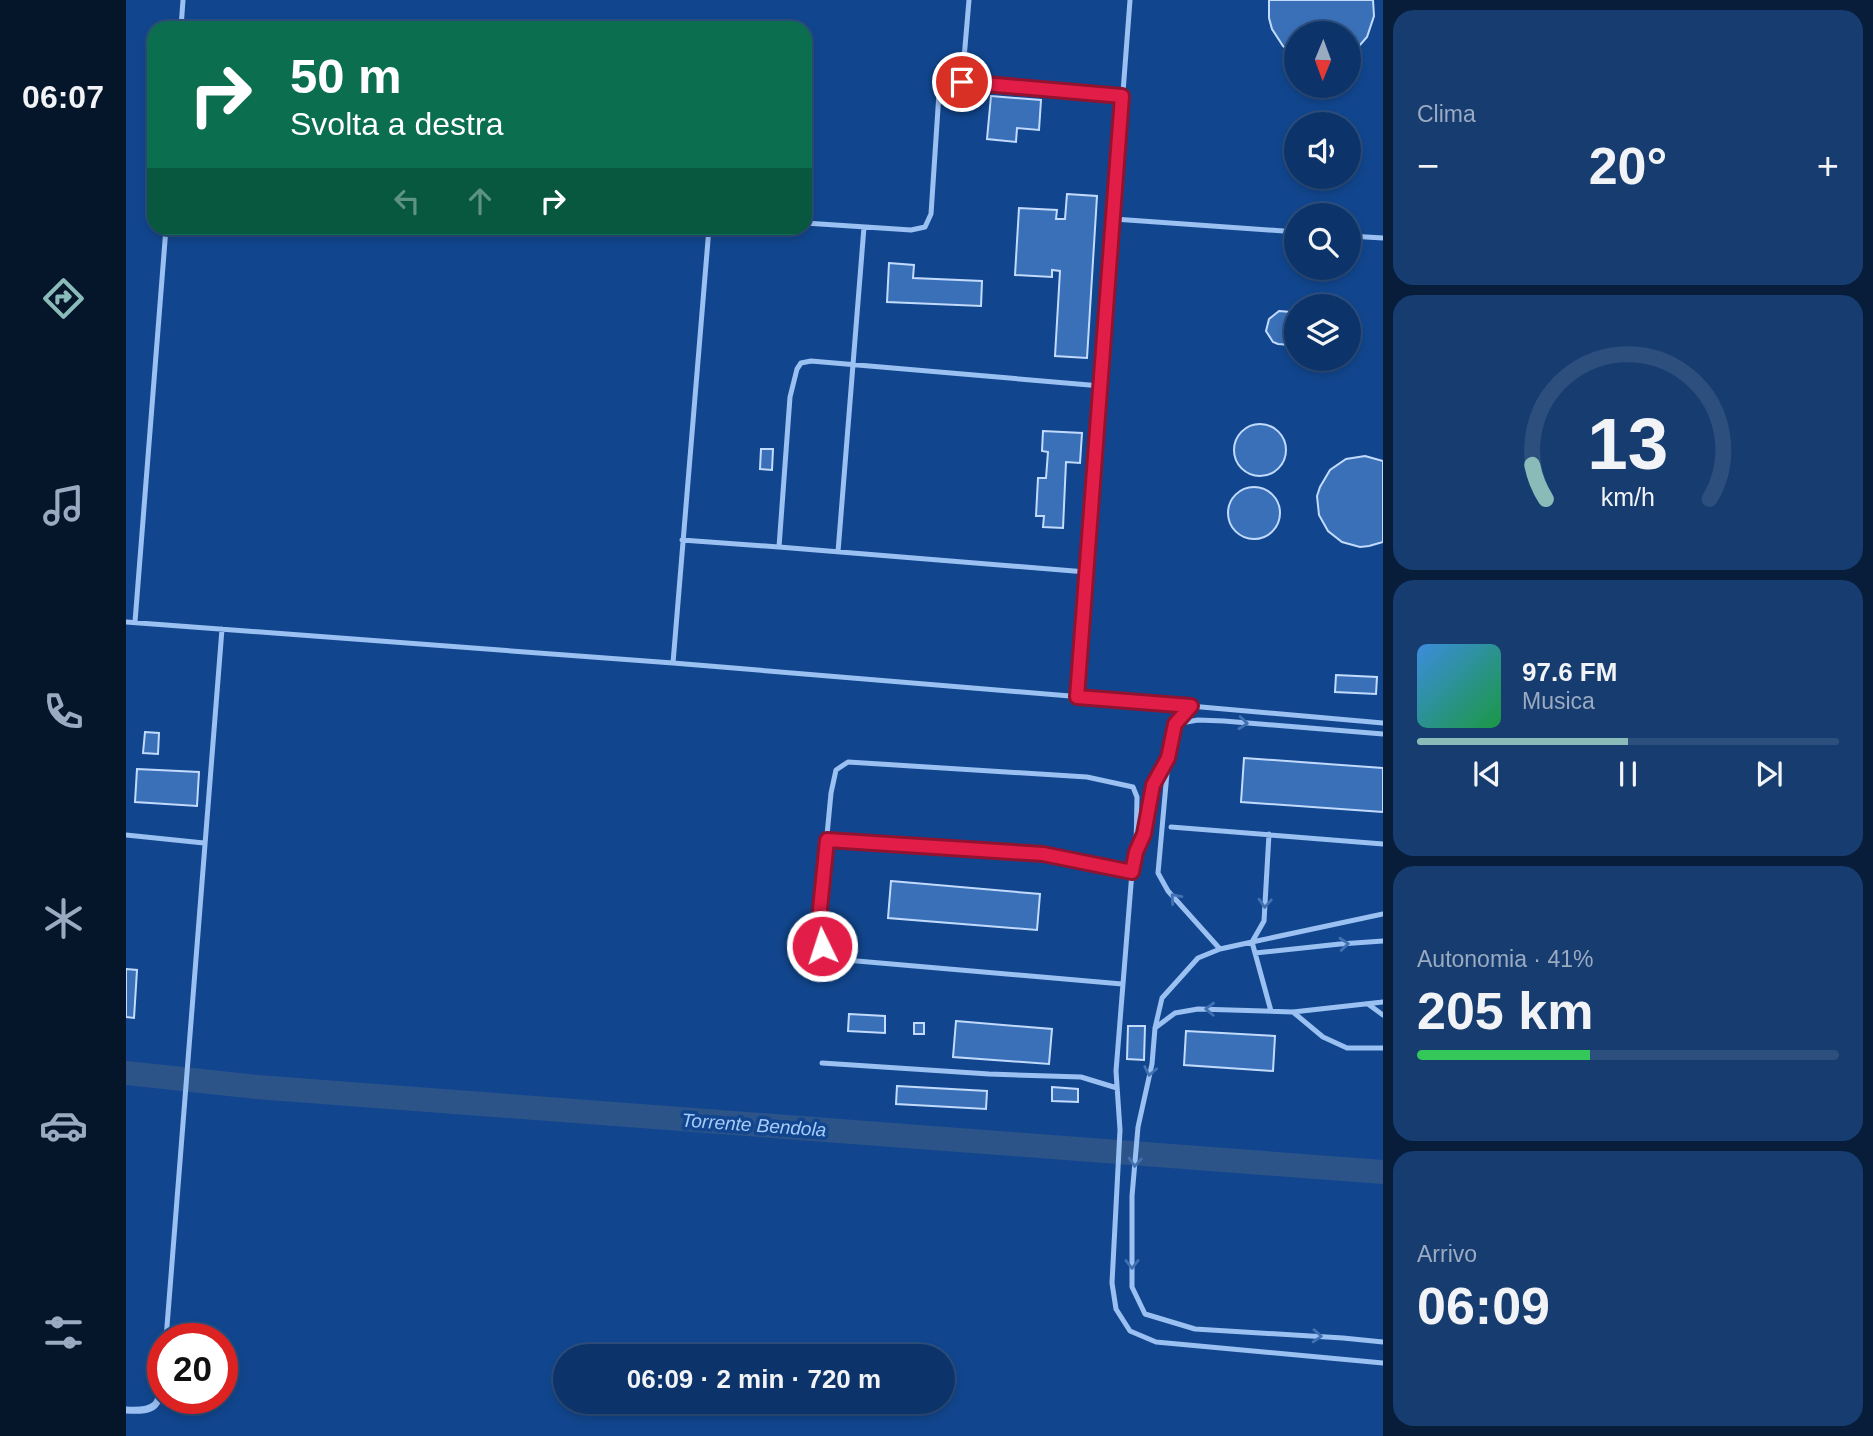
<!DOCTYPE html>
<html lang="it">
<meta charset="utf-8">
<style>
:root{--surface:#0d346a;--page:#163c70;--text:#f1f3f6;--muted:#9aaac1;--line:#2d4f7e;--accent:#8bbbb9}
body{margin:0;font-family:Helvetica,sans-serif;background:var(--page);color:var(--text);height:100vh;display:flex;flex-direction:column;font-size:26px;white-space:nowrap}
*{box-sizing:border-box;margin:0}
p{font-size:23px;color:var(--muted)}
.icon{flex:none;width:38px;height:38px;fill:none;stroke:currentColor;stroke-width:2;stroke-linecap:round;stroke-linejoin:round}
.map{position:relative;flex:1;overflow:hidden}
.sheet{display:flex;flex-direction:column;gap:10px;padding:10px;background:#071d3a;width:490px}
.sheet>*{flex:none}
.banner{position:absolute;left:21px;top:21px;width:665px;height:214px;border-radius:21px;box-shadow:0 4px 10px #0003,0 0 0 2px var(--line);background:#0b6e4f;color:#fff;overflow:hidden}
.needle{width:46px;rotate:181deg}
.buttons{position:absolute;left:1158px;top:21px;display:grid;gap:14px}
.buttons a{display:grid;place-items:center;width:77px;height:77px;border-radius:50%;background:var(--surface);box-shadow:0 4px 10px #0003,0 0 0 2px var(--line);font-size:35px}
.speed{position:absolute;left:21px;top:1323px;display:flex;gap:14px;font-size:35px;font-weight:700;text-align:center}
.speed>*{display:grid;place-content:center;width:91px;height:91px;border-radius:50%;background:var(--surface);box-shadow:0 4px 10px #0003,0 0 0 2px var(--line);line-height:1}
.speed .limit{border:10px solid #d22;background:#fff;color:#111}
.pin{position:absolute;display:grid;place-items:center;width:60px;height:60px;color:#fff;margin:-30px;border:4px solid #fff;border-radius:50%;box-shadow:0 2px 7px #0007}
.me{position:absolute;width:77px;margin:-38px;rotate:356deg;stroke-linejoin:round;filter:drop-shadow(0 0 5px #0008)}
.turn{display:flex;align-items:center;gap:24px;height:147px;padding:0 28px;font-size:32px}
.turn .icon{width:91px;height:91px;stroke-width:2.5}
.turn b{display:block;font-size:49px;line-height:60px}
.lanes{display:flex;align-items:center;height:66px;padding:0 28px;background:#0003;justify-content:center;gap:35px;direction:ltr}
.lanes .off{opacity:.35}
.big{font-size:52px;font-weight:800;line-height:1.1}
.sheet .widget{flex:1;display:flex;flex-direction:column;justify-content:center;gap:10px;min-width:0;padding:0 24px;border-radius:21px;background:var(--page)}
.sheet .dial{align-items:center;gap:0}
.dial svg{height:182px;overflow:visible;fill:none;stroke:var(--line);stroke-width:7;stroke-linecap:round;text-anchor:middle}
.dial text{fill:var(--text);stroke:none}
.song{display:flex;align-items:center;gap:21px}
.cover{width:84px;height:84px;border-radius:10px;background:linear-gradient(135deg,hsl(210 70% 55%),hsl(140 70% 35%))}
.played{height:7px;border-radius:4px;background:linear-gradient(90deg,var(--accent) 50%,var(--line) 50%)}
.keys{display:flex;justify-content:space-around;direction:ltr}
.heat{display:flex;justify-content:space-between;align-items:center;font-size:38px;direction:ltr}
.charge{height:10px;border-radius:5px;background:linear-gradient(90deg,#34c759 41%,var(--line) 0)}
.trip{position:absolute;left:427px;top:1344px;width:402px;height:70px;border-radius:35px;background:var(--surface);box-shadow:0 4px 10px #0003,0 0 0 2px var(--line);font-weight:800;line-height:70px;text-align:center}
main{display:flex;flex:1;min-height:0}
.dock{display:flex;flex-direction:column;width:126px;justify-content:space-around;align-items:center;background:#05152a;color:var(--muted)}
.dock .icon{width:49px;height:49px}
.dock .current{color:var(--accent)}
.dock b{font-size:32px;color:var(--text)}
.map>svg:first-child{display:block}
</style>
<main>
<nav class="dock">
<b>06:07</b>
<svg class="icon current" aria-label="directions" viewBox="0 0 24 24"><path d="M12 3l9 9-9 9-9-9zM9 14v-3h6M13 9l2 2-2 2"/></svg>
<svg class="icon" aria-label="music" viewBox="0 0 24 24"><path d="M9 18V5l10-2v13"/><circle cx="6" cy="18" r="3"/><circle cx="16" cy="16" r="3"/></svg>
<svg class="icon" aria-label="phone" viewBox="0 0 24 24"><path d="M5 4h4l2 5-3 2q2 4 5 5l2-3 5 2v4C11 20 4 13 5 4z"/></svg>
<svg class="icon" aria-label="climate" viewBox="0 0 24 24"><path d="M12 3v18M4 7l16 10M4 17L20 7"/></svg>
<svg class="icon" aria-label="car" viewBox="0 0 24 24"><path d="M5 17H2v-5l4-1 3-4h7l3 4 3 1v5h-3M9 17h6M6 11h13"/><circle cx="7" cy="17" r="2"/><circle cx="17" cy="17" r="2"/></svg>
<svg class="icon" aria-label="filters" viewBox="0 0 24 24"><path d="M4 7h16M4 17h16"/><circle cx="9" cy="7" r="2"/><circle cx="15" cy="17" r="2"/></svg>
</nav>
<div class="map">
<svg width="1257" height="1436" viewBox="0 0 1257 1436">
<rect width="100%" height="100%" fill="#11468e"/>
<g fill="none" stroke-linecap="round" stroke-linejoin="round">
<!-- river -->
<path stroke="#2d5489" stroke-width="24" d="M0 1073 131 1087 1257 1172"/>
</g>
<!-- building -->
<path fill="#3a70b8" stroke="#c2dbfd" stroke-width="2" d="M1143 0H1247L1248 16 1241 37 1234 45 1223 54V33H1171V56L1157 46 1146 29 1143 18Z
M865 96 915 100 913 130 891 128 890 142 861 139Z
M941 194 971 196 961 358 929 356 934 271 926 270V277L889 275 893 208 931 210 930 219H939Z
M763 263 788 265 787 278 856 281 855 306 761 302Z
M1153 311 1165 312 1171 317V339L1164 345 1152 344 1147 342 1140 331 1143 319Z
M1108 450a26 26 0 1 1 52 0a26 26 0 1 1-52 0Z
M917 431 956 433 954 463 940 462 937 528 917 527 918 516H910L912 478H920L922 452 916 451Z
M635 449H647L646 470 634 469Z
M1239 456 1257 461V542L1243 546 1234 547 1216 542 1202 531 1193 515 1191 496 1194 487 1204 470 1220 459Z
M1102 513a26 26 0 1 1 52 0a26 26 0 1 1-52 0Z
M1210 675 1251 677 1250 694 1209 692Z
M19 732 33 733 32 754 17 753Z
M1118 758 1257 768V812L1115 802Z
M11 769 73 772 71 806 9 802Z
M765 881 914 894 911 930 762 918Z
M0 969 11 970 8 1018 0 1017Z
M723 1014 759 1016V1033L722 1031Z
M830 1021 926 1029 923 1064 827 1057Z
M788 1023H798V1034H788Z
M1002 1026H1019L1018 1060 1001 1059Z
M1060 1031 1149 1036 1147 1071 1058 1065Z
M771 1086 861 1091 860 1109 770 1104Z
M926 1087 952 1089V1102L926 1101Z"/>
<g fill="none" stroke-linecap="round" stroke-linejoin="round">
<!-- lane -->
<path stroke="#9bc1f2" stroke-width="5" d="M55 28 57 0
M836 82 996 96
M988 219 1171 232
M679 223 785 230 799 227 805 214 813 93 819 86 836 82 843 0
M1223 236 1257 238
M556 540 653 547 960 572
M653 547 664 397 671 369 675 363 685 361 975 386
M712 552 738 227
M0 622 547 663 1064 706 1049 724 1042 758 1027 785 1018 834 1010 852 1006 872 990 1071 994 1130 986 1283 990 1309 1004 1331 1030 1342 1257 1363
M9 622 40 228
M547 663 583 228
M951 697 1004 0
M1064 706 1257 723
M1049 724 1072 720 1098 721 1257 734
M1042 762 1032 873 1042 891 1094 949
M1045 827 1257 844
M1143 834 1138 921 1126 942 1094 949 1072 958 1036 998 1029 1028 1026 1064 1012 1127 1006 1196V1287L1019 1314 1069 1329 1217 1338 1257 1342
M0 835 78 843
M701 840 917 854 1006 872
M1129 953 1214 944 1257 941
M996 984 708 959 696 946 694 909 705 793 710 770 722 762 961 777 1007 787 1011 797 1010 849
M1242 1004 1257 1015
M1145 1011 1126 942 1257 914
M1167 1012 1197 1037 1221 1048H1257
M1029 1028 1049 1013 1072 1009 1167 1012 1257 1002
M696 1063 863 1074 955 1077 991 1088
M40 1339 96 629"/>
<!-- street -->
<path stroke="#9bc1f2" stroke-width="7" d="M0 1410C30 1412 34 1406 37 1377"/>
</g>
<!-- one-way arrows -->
<defs><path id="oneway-chevron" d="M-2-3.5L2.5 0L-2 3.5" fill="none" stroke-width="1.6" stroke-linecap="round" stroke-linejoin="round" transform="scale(1.75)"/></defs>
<g stroke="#4171b1">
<use href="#oneway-chevron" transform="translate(1117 723) rotate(5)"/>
<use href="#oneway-chevron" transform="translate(1049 898) rotate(-131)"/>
<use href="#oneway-chevron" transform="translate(1139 903) rotate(93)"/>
<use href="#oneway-chevron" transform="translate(1218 944) rotate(-5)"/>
<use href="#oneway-chevron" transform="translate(1084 1009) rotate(-178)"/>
<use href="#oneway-chevron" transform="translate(1024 1071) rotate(101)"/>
<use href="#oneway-chevron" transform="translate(1009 1162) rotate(94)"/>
<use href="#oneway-chevron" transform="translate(1006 1264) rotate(90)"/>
<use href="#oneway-chevron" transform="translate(1191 1336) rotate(4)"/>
</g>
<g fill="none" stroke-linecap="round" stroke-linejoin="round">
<defs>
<path id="route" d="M696 946 694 909 701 840 917 854 1006 872 1010 852 1018 834 1027 785 1042 758 1049 724 1065 706 951 697 996 96 836 82"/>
</defs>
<!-- route casing -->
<use href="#route" stroke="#92132f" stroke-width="18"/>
<!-- route -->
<use href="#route" stroke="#e11d48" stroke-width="12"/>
</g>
<g text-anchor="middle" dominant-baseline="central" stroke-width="7" stroke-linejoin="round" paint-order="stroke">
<!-- water labels -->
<g font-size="19" font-style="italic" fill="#a7cbf9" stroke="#11468e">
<text transform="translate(628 1125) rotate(4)">Torrente Bendola</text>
</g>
</g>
</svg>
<div class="buttons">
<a><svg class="needle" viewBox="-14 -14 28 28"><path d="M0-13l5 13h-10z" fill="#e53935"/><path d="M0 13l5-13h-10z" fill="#9aaac1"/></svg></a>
<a><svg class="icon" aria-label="sound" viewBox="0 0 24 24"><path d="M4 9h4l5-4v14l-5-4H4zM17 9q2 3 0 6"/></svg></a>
<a><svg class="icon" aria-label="search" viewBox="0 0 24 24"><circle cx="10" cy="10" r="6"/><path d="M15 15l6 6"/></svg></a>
<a><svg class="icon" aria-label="layers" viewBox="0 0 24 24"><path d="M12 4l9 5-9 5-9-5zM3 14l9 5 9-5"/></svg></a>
</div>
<div class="speed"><div class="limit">20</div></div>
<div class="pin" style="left:836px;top:82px;background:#d93025"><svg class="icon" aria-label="arrive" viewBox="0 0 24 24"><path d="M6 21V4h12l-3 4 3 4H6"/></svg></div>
<svg class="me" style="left:696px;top:946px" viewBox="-20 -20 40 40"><circle r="17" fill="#e11d48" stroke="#fff" stroke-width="3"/><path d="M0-11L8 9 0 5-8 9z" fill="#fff"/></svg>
<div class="trip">06:09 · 2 min · 720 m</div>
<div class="banner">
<div class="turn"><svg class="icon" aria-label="right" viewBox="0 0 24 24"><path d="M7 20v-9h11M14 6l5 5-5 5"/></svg><div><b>50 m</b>Svolta a destra</div></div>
<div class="lanes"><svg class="icon off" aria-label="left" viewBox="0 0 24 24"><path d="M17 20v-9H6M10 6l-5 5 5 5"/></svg><svg class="icon off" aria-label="ahead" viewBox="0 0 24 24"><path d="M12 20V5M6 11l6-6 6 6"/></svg><svg class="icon" aria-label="right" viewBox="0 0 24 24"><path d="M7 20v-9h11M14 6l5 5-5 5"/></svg></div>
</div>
</div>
<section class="sheet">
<div class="widget"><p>Clima</p>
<div class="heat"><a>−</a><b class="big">20°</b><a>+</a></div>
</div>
<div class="widget dial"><svg viewBox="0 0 100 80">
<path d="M14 69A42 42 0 1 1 86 69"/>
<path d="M14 69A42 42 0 0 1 8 54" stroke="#8bbbb9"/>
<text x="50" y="56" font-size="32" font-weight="700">13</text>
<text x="50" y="72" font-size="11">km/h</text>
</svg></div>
<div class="widget">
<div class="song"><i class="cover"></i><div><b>97.6 FM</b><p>Musica</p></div></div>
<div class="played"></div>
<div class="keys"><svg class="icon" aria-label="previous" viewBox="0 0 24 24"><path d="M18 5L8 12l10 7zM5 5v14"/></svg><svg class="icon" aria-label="pause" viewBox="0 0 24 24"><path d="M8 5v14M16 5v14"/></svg><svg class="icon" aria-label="next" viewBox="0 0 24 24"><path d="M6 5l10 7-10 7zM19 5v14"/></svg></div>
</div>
<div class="widget"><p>Autonomia · 41%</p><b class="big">205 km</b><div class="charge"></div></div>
<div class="widget"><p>Arrivo</p><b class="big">06:09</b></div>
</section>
</main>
